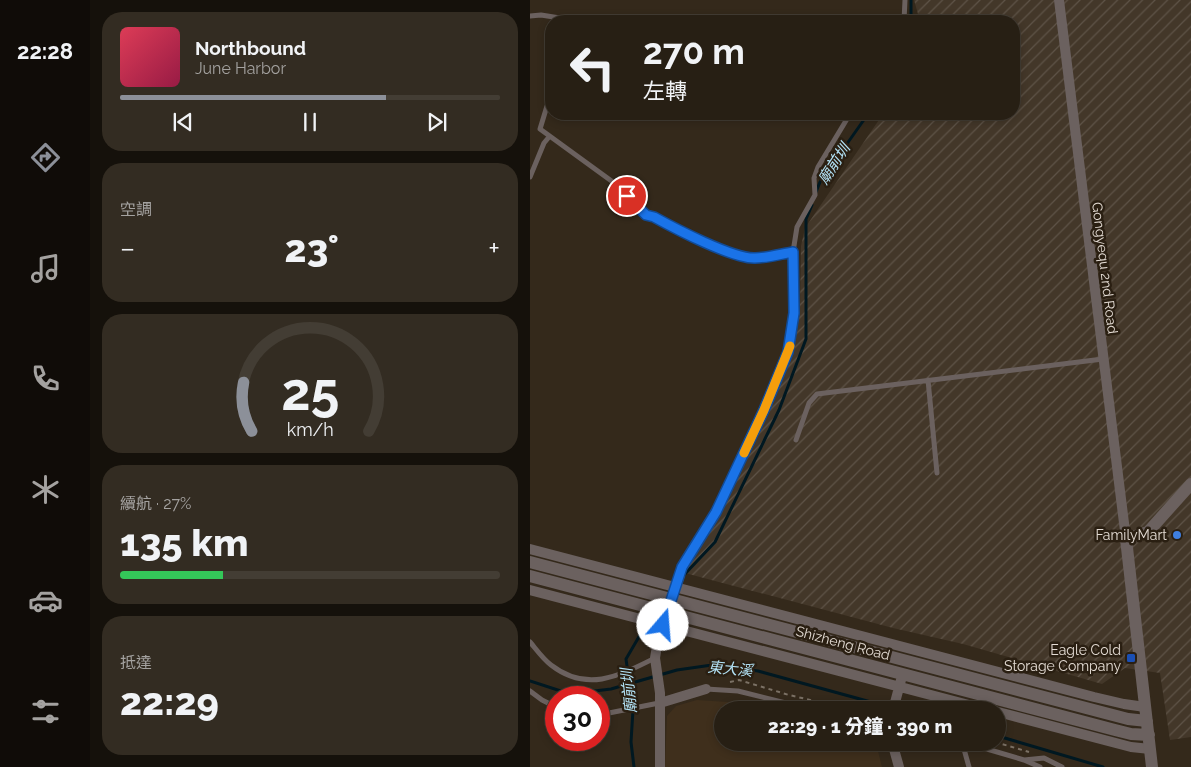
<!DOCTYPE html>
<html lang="zh-TW">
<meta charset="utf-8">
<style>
:root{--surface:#271f14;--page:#332c22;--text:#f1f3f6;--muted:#a4a2a0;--line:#433d34;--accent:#8c9099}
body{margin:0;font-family:Raleway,"Noto Sans TC",sans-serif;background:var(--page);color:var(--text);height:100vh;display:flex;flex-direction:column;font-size:19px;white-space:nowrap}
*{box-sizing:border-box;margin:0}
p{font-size:16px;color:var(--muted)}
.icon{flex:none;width:28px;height:28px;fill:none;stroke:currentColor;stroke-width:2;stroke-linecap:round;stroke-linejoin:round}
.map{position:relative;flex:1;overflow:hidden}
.drawer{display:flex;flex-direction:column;gap:12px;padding:12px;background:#15110b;width:440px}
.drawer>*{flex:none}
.guide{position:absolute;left:15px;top:15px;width:475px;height:105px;border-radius:20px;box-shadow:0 2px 8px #0003,0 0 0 1px var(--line);background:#271f14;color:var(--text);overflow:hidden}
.speed{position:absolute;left:15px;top:686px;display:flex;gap:10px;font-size:25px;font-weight:700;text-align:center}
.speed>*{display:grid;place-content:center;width:65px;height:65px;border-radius:50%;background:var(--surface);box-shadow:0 2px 8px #0003,0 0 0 1px var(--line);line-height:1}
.speed .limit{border:8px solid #d22;background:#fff;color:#111}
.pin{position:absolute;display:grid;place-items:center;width:42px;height:42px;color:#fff;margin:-21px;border:2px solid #fff;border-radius:50%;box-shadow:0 1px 5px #0007}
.me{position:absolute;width:55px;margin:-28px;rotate:18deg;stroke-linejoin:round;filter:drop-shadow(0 0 4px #0008)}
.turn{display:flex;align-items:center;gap:18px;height:105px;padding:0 15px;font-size:22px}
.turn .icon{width:65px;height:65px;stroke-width:2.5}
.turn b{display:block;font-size:35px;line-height:42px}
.big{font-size:38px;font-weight:800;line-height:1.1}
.drawer .card{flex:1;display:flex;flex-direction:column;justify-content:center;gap:8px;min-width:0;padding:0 18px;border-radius:20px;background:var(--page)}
.drawer .dial{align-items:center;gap:0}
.dial svg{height:130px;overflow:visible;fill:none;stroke:var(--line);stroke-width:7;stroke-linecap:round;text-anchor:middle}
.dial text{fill:var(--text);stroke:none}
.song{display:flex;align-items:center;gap:15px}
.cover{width:60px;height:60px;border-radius:8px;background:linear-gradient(135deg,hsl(350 70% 55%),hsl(340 70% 35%))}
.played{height:5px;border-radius:2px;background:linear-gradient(90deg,var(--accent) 70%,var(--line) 70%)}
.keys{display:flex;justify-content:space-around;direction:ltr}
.heat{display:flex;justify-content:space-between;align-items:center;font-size:28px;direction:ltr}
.charge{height:8px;border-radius:4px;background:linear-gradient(90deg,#34c759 27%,var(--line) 0)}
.trip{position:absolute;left:184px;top:701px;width:292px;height:50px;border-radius:25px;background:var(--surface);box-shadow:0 2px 8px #0003,0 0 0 1px var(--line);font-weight:800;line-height:50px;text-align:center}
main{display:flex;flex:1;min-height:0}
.tab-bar{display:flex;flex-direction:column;width:90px;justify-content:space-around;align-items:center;background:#100c08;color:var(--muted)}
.tab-bar .icon{width:35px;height:35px}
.tab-bar .current{color:var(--accent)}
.tab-bar b{font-size:22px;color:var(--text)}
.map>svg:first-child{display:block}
</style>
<main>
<nav class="tab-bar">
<b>22:28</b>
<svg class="icon current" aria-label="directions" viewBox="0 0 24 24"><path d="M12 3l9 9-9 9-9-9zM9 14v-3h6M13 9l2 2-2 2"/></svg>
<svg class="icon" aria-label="music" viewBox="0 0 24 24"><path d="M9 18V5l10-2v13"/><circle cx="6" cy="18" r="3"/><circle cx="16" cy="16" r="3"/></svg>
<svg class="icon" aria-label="phone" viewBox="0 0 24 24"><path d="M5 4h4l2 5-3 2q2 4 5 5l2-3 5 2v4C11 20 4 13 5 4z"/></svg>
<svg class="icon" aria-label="climate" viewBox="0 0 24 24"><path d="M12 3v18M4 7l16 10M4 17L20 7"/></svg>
<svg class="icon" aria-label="car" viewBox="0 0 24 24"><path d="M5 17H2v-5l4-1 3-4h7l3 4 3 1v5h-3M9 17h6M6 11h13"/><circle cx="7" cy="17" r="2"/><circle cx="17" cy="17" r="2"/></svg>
<svg class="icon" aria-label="filters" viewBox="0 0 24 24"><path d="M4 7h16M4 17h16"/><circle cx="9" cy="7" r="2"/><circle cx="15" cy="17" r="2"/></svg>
</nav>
<section class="drawer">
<div class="card">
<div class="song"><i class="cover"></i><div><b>Northbound</b><p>June Harbor</p></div></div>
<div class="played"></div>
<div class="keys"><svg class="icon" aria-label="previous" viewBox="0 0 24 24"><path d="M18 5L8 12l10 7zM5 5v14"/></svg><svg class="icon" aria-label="pause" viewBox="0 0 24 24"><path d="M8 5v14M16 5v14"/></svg><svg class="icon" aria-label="next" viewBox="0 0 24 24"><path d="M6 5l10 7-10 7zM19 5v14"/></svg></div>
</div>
<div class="card"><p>空調</p>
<div class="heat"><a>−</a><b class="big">23°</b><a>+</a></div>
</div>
<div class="card dial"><svg viewBox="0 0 100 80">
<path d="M14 69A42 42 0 1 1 86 69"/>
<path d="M14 69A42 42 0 0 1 9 39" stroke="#8c9099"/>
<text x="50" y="56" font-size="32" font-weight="700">25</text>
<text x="50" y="72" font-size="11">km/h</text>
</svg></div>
<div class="card"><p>續航 · 27%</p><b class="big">135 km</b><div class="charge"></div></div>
<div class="card"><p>抵達</p><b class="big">22:29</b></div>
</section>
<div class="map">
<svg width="661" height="767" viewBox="0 0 661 767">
<defs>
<pattern id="industrial-furrows" width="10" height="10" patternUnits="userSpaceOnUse" patternTransform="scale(1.25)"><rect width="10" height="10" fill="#433729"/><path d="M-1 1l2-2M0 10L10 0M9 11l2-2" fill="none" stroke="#5e5347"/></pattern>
</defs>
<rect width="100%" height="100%" fill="#34291b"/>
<!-- industrial -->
<path fill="url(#industrial-furrows)" d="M384 0H661V737L640 740 630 673 595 668 572 684 433 644 363 628 155 573 203 488 249 385 262 351 266 337 270 307 271 246 275 228 353 114H484V21H390Z"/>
<!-- built -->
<path fill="#3f2f1c" d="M167 700 198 702 231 710H192V742L346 743 352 767H135L137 716 146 706Z"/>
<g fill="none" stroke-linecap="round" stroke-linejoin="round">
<!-- stream -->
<path stroke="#001821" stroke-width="3" d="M381 0V21
M286 192 290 182 338 114
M153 576 185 542 249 410 276 339V219L282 205
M0 681 40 694 81 689 147 670 182 665 228 671 370 710
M468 736 573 767
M104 767 101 742 103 710 96 659 124 611"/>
<!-- path -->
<path stroke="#7b7165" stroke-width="2" stroke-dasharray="4 4" stroke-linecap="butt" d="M200 682 209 680 259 695 323 710
M465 742 499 752"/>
<!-- service -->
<path stroke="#6b615f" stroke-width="5" d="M0 16 11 15 49 21
M374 21 375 0
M21 102 17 106 10 129 87 185 116 215 124 217 194 250 223 259 263 252
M0 177 14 143 19 137
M398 380 407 473
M266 440 279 403 287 394 573 359
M150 575 153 567 186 512 234 410 258 352 264 313 263 252 267 227 285 195 284 178 288 167 320 114
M0 642C6 649 13 659 21 665 57 693 89 676 125 658
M176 689 208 691 284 710
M0 691 12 700 26 707
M69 715 129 703
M432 742 439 767
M433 742 494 760 510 767
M494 760 514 758 532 767"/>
<!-- minor -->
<path stroke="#6b615f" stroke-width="10" d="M529 0 596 539
M0 549 564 697 594 704 615 707
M0 590 458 710
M144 592 150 575
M130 703 176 689
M363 710 371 680
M468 712 601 747 620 749
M362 742 369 767
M130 767V693L125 658 127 646 135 620"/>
<!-- tertiary -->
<path stroke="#6b615f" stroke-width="12" d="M0 562 598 719 617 721
M0 576 585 730 601 734 619 735
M622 767 596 539 618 532 661 484"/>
</g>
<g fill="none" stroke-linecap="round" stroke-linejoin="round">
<defs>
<path id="route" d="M97 196 116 215 124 217C144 228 203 259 225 258 237 258 251 254 263 252L264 313 258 352 234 410 186 512 152 567 133 625"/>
</defs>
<!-- route casing -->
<use href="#route" stroke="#114b97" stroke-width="12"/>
<!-- route -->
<use href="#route" stroke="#1a73e8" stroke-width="9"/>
<!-- slow -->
<path stroke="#f59e0b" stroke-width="9" d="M214 453 234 410 260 346"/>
</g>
<!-- markers -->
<circle fill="#3f7fe0" stroke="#2a1f12" stroke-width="2" cx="647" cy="535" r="5"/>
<rect fill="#1a4fb4" stroke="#2a1f12" stroke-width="2" x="596" y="653" width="10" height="10" rx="2.5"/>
<g text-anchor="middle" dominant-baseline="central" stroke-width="5" stroke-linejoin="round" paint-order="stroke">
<!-- street labels -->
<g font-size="14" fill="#e4dcd4" stroke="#2a1f12">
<text transform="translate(575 268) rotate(83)">Gongyequ 2nd Road</text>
<text transform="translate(313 643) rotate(15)">Shizheng Road</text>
</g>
<!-- poi labels -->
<g font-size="14" fill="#e4dcd4" stroke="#2a1f12" text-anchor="end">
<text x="637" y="535">FamilyMart</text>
<text x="591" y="650">Eagle Cold<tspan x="591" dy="16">Storage Company</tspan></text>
</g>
<!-- water labels -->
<g font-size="15" font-style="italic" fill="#b4e4f8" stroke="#2a1f12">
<text transform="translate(304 164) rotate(-57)">廟前圳</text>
<text transform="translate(200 669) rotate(5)">東大溪</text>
<text transform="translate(99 691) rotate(-96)">廟前圳</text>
</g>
</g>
</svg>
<div class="speed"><div class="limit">30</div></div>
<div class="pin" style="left:97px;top:196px;background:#d93025"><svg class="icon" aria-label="arrive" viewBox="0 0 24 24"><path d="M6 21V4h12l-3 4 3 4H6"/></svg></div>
<svg class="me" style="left:133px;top:625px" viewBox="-20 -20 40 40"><circle r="19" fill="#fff"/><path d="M0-13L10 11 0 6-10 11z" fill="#1a73e8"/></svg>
<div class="trip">22:29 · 1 分鐘 · 390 m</div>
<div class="guide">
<div class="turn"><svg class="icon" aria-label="left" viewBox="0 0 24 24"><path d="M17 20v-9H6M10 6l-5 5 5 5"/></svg><div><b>270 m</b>左轉</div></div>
</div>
</div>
</main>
